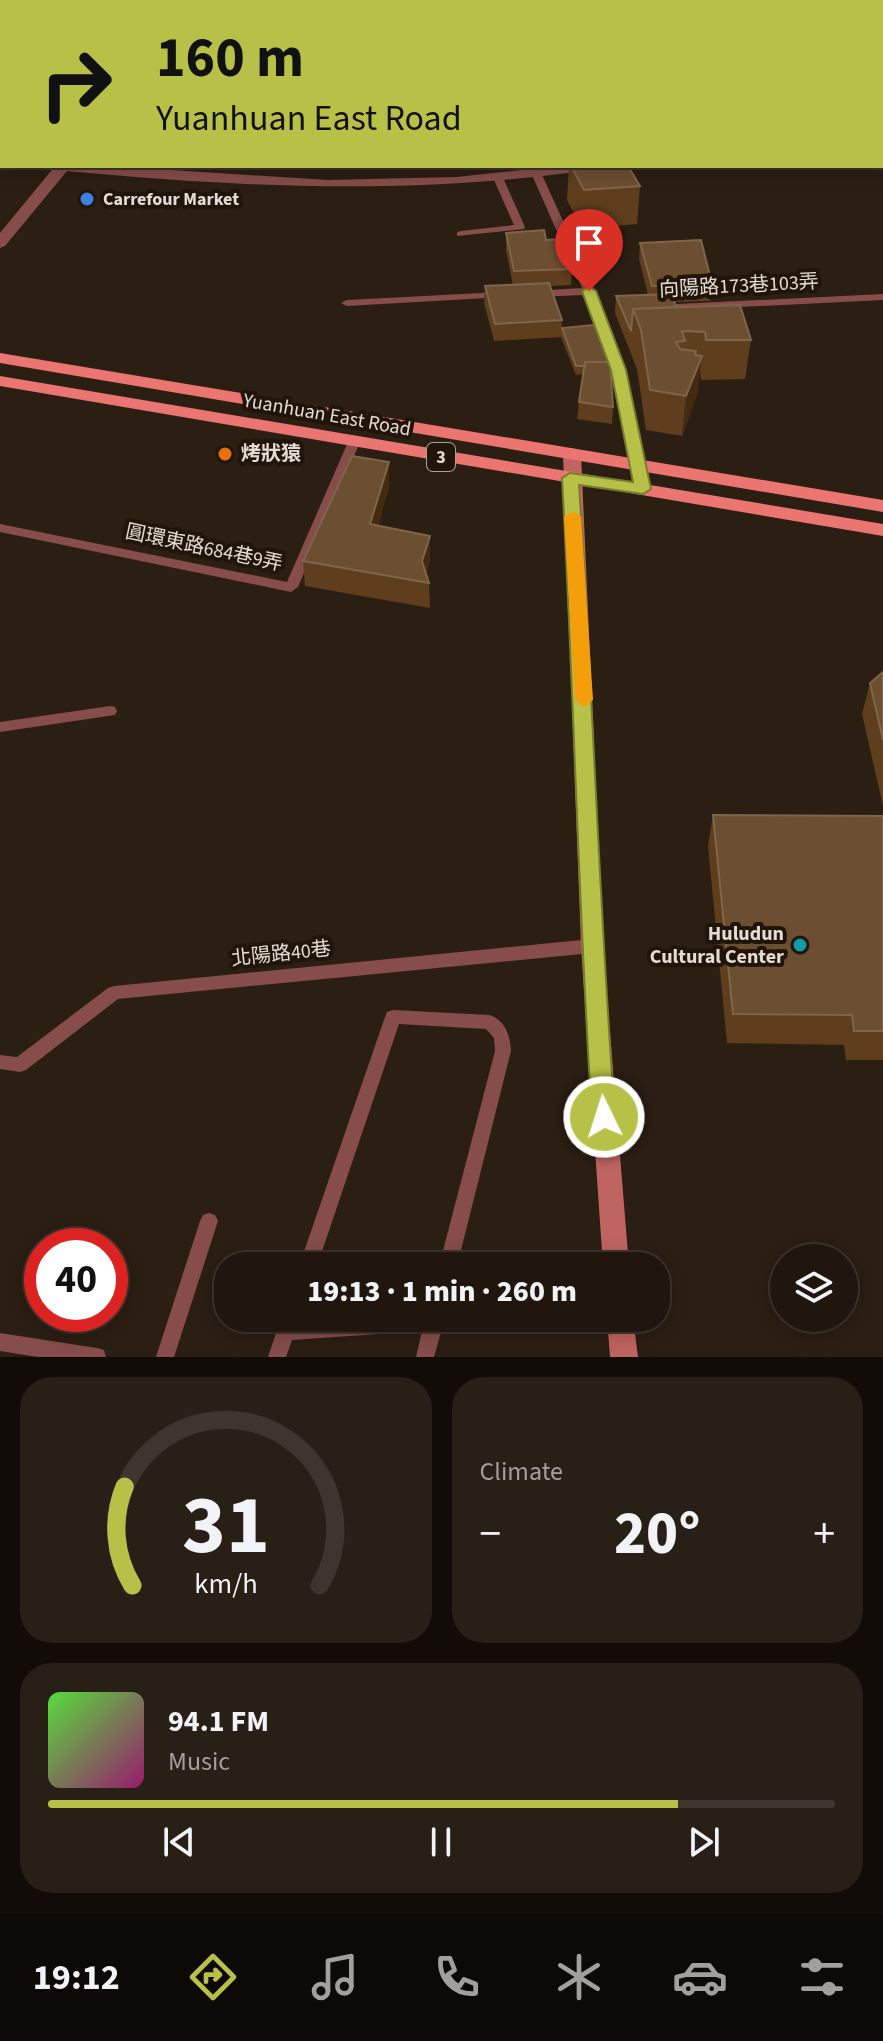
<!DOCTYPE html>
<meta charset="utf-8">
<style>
:root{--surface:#20160e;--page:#281f17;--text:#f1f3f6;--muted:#a29f9e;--line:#3d352e;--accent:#b8c147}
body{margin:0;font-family:"Source Sans 3","Noto Sans TC",sans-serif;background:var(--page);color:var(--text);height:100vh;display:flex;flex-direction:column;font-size:30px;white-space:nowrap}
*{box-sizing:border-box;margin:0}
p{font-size:26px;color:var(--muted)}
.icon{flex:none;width:44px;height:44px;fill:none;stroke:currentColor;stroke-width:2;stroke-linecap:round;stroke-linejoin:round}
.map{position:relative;height:1357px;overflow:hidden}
.sheet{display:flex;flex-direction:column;gap:20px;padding:20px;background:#120c08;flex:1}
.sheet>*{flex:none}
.top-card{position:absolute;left:0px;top:0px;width:884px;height:168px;box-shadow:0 4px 20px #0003,0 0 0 2px var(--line);background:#b8c147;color:#111;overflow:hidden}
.fabs{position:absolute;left:770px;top:1244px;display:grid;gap:16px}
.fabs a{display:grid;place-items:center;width:88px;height:88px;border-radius:50%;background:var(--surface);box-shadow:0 4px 20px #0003,0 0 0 2px var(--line);font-size:40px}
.speed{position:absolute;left:24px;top:1228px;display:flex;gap:16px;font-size:40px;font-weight:700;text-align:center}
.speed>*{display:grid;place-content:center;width:104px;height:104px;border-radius:50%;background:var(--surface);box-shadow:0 4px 20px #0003,0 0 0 2px var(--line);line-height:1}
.speed .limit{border:12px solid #d22;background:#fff;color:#111}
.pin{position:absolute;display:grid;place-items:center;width:68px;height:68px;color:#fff;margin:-82px -34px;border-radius:50% 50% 50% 0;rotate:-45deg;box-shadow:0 0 8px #0007}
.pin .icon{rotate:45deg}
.me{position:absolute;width:88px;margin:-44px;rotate:356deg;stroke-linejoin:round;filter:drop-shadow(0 0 6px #0008)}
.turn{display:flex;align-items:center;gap:28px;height:168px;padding:0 24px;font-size:36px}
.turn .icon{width:104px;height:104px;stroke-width:2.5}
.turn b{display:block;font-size:56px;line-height:68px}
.big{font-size:60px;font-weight:800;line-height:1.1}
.sheet .tile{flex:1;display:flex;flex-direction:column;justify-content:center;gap:12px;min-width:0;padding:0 28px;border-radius:32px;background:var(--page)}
.sheet .dial{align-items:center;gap:0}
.dial svg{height:208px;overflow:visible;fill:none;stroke:var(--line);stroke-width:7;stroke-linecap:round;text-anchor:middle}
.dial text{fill:var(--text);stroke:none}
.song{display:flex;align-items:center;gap:24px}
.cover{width:96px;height:96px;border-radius:12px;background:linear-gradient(135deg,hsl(110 70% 55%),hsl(320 70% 35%))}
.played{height:8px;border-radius:4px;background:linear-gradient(90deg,var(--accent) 80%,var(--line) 80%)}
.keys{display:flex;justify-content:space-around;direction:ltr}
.heat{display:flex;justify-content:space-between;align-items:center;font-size:44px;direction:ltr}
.sheet .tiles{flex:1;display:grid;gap:20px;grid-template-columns:1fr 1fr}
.tile:last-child{grid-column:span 2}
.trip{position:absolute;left:214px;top:1252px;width:456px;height:80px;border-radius:32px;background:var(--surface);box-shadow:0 4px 20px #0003,0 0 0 2px var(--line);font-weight:800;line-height:80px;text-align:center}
.dock{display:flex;height:128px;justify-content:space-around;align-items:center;background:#0d0906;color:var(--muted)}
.dock .icon{width:56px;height:56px}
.dock .on{color:var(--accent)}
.dock b{font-size:36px;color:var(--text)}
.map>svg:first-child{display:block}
</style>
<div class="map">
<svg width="883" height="1357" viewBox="0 0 883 1357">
<rect width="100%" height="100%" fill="#2b1e13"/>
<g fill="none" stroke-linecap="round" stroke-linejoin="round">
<!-- lane -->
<path fill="#864d4a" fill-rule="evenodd" d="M456 0H466L467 2H457Z
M0 40H2V46H0Z
M528 166H538L595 291 625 370 649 489 647 492H639L637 489 613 370 585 295 533 297 527 294 533 291 582 288Z
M499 177 504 180 525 227 524 229 457 236V232L461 231 514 225 494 180Z
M501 292 505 293V297L347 306 341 303 347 300Z
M883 294V300L657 311 651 308 657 305Z
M354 438 360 442 298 587 291 592 0 532V524L287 582 348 442Z
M110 706 115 707 117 711 115 715 0 732V722Z
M592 939 598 941 600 946 598 951 592 953 118 999 26 1070 20 1072 0 1069V1055L17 1057 108 988 114 986Z
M393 1010 490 1015C506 1021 510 1036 511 1051L457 1266H439L495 1051 494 1038 486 1029 399 1024 317 1266H299L385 1017 387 1012Z
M209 1213 215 1215 218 1221 174 1357H156L200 1221 203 1215Z
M281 1318H299L298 1321 343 1318H483L481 1324 474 1327 442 1329 434 1357H416L422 1331 292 1340 286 1357H268Z
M0 1333 97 1348 104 1350 106 1357H38L0 1351Z"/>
<!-- street -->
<path fill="#864d4a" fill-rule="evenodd" d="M25 0H50L51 2H26Z
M733 0H746L747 2H734Z
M882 115H883V123H882Z
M882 140H883V149H882Z
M0 153H2V162H0Z
M55 166H110L328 180 456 177 559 166H598L591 170C409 195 249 188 67 171L5 246 0 248V233Z"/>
<!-- secondary -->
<path fill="#bf6460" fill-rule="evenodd" d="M572 448 581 454 603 946 629 1266H603L581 946 563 454Z
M607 1318H633L638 1357H610Z"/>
<!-- primary -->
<path fill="#eb7571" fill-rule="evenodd" d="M0 353 883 500V512L0 363Z
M0 376 883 524V536L0 386Z"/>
</g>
<!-- wall -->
<path fill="#5e3e1d" d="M569 166H628L640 186 637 224 582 229 567 200Z
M506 233 546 240 572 269 571 285 550 286 562 320V328L613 407 612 424 577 419 579 402 583 374 576 375 561 337 494 341 484 303 485 286 513 285 506 250Z
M640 243 712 284 710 301 674 302 676 307 751 340 745 379 701 380 700 371 697 395 682 436 646 430 637 369 615 313 616 296 648 295 639 259Z
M389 462V486L378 526 430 536V560L426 574 429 583 430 608 305 586 303 561Z
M883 672V806L862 714 870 683Z
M713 815 883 816V1060H846L844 1045 727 1043 708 846Z"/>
<!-- shaded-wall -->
<path fill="#442a11" d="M453 166H482L453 169Z
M702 356 697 395 682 436 686 396Z
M389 462V486L371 549 370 524Z
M430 536V560L423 582 422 561Z"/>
<!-- building -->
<path fill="#6c4f30" stroke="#7f654a" stroke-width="2" d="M571 166H628L640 186 584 190Z
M544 230 546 240 562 239 572 269 514 271 506 233Z
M701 240 712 284 652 286 640 243Z
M549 283 562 320 495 324 485 286Z
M672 294 676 307 633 309 631 331 616 296Z
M740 305 751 340H706L705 332 682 331 685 341 676 342 680 349 696 351 695 355 702 356 686 396 650 390 641 330 633 309Z
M594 325 609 362H585V366H576L562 328Z
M585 362H610L613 407 579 402Z
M352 456 389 462 370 524 430 536 422 561 429 583 303 561Z
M883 672V740L870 683Z
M713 815 883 816V1031H854L852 1015 733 1014Z"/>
<!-- route -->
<path fill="#b8c147" stroke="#787d2e" stroke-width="2" d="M589 286 596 291 626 370 651 489 643 494 579 485C593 696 599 906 615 1117L612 1124 604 1127 596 1124 592 1117C578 904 574 691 562 478L570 473 633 482 611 370 582 291Z"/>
<!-- slow -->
<path fill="#f59e0b" d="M573 511 581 517 593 700 584 707 575 700 564 517Z"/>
<!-- markers -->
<circle fill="#3f7fe0" stroke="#21150a" stroke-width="3" cx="87" cy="199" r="8"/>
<circle fill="#e8710a" stroke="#21150a" stroke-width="3" cx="225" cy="454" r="8"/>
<circle fill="#0f9aa8" stroke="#21150a" stroke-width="3" cx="800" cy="945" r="8"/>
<g text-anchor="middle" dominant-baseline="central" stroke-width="8" stroke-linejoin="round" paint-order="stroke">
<!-- far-poi labels -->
<g font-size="18" font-weight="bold" fill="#e4dbd4" stroke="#21150a" text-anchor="start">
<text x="103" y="199">Carrefour Market</text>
</g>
<!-- shield labels -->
<rect fill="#21150a" stroke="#aaa097" stroke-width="2" x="427" y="443" width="28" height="28" rx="6"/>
<g font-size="18" font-weight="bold" fill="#e4dbd4">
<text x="441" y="457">3</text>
</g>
<!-- street labels -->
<g font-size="20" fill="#e4dbd4" stroke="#21150a">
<text transform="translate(739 286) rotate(-3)">向陽路173巷103弄</text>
<text transform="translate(327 415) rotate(10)">Yuanhuan East Road</text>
<text transform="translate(204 548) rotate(12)">圓環東路684巷9弄</text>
<text transform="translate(281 954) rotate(-6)">北陽路40巷</text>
</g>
<!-- poi labels -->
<g font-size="20" font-weight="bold" fill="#e4dbd4" stroke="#21150a" text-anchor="start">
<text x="241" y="454">烤狀猿</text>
<text x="784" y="934" text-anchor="end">Huludun<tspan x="784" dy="23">Cultural Center</tspan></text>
</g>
</g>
</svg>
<div class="fabs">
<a><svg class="icon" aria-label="layers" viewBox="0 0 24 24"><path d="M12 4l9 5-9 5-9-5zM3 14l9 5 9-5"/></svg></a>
</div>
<div class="speed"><div class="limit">40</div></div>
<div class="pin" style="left:589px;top:291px;background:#d93025"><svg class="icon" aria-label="arrive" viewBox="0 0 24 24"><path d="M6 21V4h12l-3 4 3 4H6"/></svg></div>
<svg class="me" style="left:604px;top:1117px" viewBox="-20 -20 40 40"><circle r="17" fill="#b8c147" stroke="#fff" stroke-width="3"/><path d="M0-11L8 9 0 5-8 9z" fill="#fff"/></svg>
<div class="trip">19:13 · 1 min · 260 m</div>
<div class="top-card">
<div class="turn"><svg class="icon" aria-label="right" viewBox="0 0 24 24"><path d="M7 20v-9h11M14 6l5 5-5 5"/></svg><div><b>160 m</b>Yuanhuan East Road</div></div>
</div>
</div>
<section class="sheet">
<div class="tiles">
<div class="tile dial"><svg viewBox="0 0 100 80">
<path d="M14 69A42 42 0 1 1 86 69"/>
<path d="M14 69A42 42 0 0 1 11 31" stroke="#b8c147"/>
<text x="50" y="56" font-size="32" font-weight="700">31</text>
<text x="50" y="72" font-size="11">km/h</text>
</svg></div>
<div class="tile"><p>Climate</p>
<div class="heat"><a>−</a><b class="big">20°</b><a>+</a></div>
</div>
<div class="tile">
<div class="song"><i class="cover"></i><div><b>94.1 FM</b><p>Music</p></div></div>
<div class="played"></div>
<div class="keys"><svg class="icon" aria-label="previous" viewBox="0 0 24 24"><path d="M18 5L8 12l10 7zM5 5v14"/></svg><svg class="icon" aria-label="pause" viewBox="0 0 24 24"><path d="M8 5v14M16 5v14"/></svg><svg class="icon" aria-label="next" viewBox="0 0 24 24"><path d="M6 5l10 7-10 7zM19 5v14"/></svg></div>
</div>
</div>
</section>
<nav class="dock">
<b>19:12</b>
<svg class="icon on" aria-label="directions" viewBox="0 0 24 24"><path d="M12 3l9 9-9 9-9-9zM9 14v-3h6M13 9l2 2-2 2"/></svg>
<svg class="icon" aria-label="music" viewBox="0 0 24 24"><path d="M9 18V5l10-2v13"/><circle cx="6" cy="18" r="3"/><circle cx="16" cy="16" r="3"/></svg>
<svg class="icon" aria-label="phone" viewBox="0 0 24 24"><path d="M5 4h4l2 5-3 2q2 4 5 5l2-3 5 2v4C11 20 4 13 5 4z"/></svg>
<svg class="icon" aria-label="climate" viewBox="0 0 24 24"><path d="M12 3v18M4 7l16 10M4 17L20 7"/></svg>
<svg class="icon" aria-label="car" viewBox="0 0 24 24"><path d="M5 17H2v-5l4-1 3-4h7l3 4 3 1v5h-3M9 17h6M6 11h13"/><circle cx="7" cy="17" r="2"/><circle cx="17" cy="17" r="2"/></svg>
<svg class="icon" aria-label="filters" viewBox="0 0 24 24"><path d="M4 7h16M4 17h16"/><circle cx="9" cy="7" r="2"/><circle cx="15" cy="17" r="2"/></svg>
</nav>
